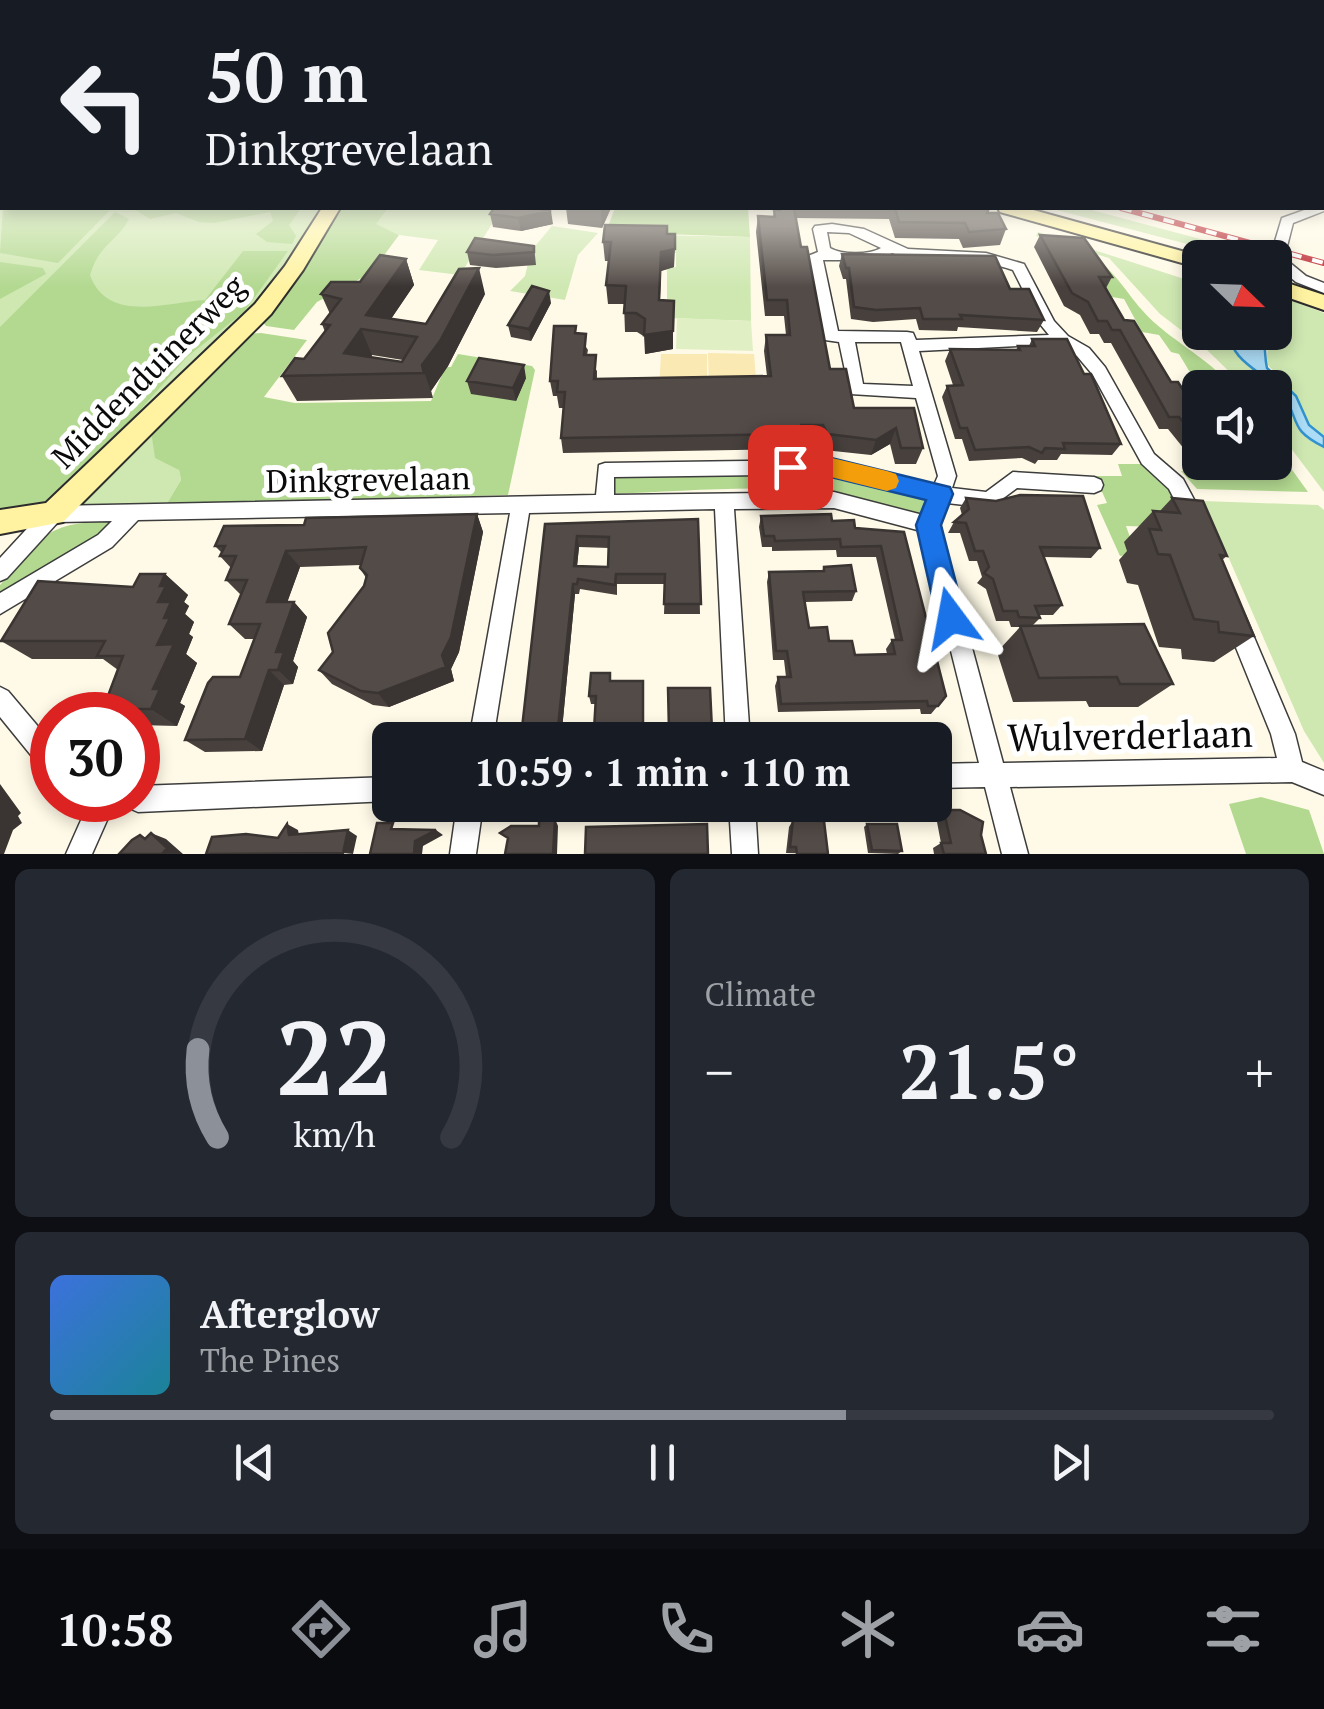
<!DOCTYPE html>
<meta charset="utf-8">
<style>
:root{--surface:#171b24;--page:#242831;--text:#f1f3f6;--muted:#9ea1a6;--line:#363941;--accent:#8c9099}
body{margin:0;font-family:"PT Serif",serif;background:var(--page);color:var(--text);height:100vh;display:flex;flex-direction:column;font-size:38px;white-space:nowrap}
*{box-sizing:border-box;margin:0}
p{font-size:32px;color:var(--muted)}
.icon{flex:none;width:55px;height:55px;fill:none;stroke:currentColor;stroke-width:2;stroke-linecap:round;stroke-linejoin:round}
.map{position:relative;height:854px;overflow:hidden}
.panel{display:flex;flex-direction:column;gap:15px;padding:15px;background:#0d0f14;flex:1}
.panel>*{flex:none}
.top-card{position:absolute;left:0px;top:0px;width:1325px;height:210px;box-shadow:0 5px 15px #0003;background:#171b24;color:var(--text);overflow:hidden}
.needle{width:65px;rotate:113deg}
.controls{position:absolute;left:1182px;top:240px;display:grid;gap:20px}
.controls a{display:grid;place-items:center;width:110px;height:110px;border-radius:15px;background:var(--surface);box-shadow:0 5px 15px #0003;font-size:50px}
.speed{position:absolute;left:30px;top:692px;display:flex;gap:20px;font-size:50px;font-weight:700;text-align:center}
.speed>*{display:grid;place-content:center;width:130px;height:130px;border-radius:50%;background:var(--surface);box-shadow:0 5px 15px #0003;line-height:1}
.speed .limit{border:15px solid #d22;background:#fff;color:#111}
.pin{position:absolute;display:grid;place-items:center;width:85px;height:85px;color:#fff;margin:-42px;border-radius:20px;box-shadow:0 5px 15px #0006}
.me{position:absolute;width:110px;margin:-55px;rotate:347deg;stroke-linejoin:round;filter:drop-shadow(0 0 8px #0008)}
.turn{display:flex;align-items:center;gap:35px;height:210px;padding:0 40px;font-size:45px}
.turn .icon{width:130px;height:130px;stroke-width:2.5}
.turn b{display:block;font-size:70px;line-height:85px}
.big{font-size:75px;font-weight:600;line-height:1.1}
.panel .widget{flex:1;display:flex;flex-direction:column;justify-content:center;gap:15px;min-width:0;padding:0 35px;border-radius:15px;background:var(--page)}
.panel .dial{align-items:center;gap:0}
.dial svg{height:260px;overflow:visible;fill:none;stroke:var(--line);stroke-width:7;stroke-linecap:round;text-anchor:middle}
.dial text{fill:var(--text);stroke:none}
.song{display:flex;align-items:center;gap:30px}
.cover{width:120px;height:120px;border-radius:15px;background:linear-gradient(135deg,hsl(220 70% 55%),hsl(190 70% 35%))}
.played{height:10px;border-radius:5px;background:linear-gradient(90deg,var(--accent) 65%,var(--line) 65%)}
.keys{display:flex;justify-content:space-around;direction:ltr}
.heat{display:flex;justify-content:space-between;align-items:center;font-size:55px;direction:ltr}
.panel .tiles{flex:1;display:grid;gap:15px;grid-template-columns:1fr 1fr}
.widget:last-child{grid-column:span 2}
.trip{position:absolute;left:372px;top:722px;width:580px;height:100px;border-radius:15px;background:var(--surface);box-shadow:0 5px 15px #0003;font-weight:600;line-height:100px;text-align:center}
.tabs{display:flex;height:160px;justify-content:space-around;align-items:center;background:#090b0e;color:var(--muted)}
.tabs .icon{width:70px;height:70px}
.tabs .on{color:var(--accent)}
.tabs b{font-size:45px;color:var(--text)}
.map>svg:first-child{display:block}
</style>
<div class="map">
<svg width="1324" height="854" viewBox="0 0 1324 854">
<rect width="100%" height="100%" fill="#fffae7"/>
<!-- green -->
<path fill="#cfe8b2" d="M0 167 2 208H325L273 291 49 506 0 515Z
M388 208H502L460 275 419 270 438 240 399 235 375 224Z
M1049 208H1084L1249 252 1251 257H1237Z
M552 226 598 233 578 255 565 300 510 291 525 276 531 251Z
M1038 232 1200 284V332L1231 333 1229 336 1258 374 1275 388 1245 387 1206 349 1160 314 1109 258 1036 236Z
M652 235 750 237 751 321 667 318V268L676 267V253L668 252Z
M1275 294 1324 313V437L1309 425 1296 395 1266 363 1268 348 1256 333 1275 332Z
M1275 388 1284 395 1297 427 1324 447V492L1275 427Z
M151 431 179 470 181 480 166 505H84L82 502Z
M1204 501 1318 505 1324 510V763L1304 731Z"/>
<!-- forest -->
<path fill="#b3d991" d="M112 208 58 263 0 253 3 208Z
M132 208H131H301L289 225 296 236 292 244 267 242 256 234 273 221 270 212 214 223 199 222 176 213 150 219Z
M338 208H388L376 224 399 235 371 273 317 302 294 330 266 326 262 321Z
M615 208H748L750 237 606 232Z
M115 212 129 219C117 242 99 244 90 275 107 324 168 302 205 300L243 251H288L244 312 187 357 133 418 34 511 0 518V327Z
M1087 255C1113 266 1124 290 1142 310 1168 340 1207 356 1232 387L1200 389 1179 354 1171 352 1159 335 1142 332 1124 299 1112 297Z
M0 262 43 268 46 274 0 299Z
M261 333 307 340 264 397 295 403 431 401 445 367H451L458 354 532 366 535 370 508 495 166 505 181 480 179 470 155 458 151 431 249 334Z
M1275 446 1308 492 1197 489 1181 471 1268 475 1261 463 1275 462Z
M1118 464H1145L1169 485 1190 528 1126 526 1136 554 1120 556 1097 505 1107 503 1095 476H1122Z
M610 473 847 477 932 499 924 518C821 475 718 491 608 494Z
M116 521 114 526 0 593V585C48 533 42 523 116 521Z
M1261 797 1309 810 1324 854H1246L1229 804Z"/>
<!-- sand -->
<path fill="#fbe9b3" d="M708 353 754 354 757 391 709 392Z
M661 354H707V392H659Z"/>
<!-- pitch -->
<path fill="#e1f0c4" d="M677 318 751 321 753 351 676 349Z"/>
<!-- water -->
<path fill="#acdcf6" stroke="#3393ce" stroke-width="2.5" d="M1231 332 1256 333C1269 346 1263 352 1267 368L1296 396 1309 425 1324 437V447C1292 431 1299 424 1286 398 1274 376 1226 362 1231 332Z"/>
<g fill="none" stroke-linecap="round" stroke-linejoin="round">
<defs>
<path id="street" d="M1322 204 1324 211 1293 223 1284 258 1306 276 1324 283V293L1296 282 1275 265V258H1270L1282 218 1310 208H1322Z
M832 224 864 229 908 249 986 253 1024 264 1054 321 1068 336 1089 348 1105 367 1154 454 1183 479 1205 520 1202 526 1195 528 1188 526 1169 489 1142 464 1093 375 1077 356 1057 344 919 351 956 476 952 488 986 492 1013 472 1094 477 1101 480 1103 485 1101 490 1094 493 1017 488 990 508 947 503 939 525 1003 763 1277 758 1271 734 1226 623 1229 616 1237 613 1245 616 1248 623 1295 734 1302 762 1324 771V795L1292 782 1010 787 1028 854H1002L985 787 935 788V764L979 763 921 531 834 508 734 509 750 740H726L715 509 529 513 493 740H469L510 513 138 520 112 547 0 614V593L98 535 112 521 58 522 7 578 0 581V558L46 508 53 506 596 495 599 465 605 463 827 460 934 485 938 476 916 398 850 394 839 342 825 340 823 336 808 256 818 252 813 229 815 226ZM827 232 849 233 881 248C869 255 842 255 830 248ZM892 253C932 266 974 256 1013 270L1040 324 1049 335 916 340 913 333 907 332 838 331 823 260H878ZM855 342H901L913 386 863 384ZM827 474 929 499 923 515 834 492 614 495V477Z
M0 687 8 691 52 743V773L43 770 0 717Z
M390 777V801L138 812 129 808 126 800H138V786Z
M90 800H116L92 854H66Z
M457 805H483L476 854H450Z
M729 805H755L758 854H732Z"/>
<path id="secondary" d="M322 208H340L303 270 271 314 63 522 0 534V510L46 503 255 304 285 266Z
M998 208H1026L1207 258H1200V268L1000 212Z
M1275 279 1324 295V310L1275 293Z"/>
</defs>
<!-- street casing -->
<use href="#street" stroke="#3d3d3d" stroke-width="3"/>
<!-- secondary casing -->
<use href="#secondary" stroke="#2c2c2c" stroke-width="4"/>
<!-- street -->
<use href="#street" fill="#fff" fill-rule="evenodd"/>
<!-- secondary -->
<use href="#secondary" fill="#fff3a2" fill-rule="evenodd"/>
<defs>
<path id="rail" d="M1121 208 1324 263"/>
</defs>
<!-- rail casing -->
<use href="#rail" stroke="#ba222d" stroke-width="6"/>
<!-- rail -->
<use href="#rail" stroke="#fff" stroke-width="4" stroke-dasharray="11" stroke-linecap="butt"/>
</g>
<!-- wall -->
<path fill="#47403d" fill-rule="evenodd" d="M494 208 553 224 521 231 493 227 490 214Z
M566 208H611L602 228 568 224Z
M775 208H989L987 213 1006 229 1000 245 963 248 959 239 895 238 889 219 796 218 801 247 830 369 854 408H914L923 448 916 464H895L890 444 871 455 824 450 819 441H798L795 449 563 453 561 438 563 408H559L557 396H553L550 381 577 333 588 350 587 355 597 371V379L767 376 764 351 766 335H786L784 316H765L756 232 758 216 773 217Z
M667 234 674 267 661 271 660 300 673 349 645 354V337L637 332H625L624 304H608L606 285 609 261H605L603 242Z
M1040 235 1112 277 1106 288 1124 320 1171 382 1193 405H1200V462H1256L1257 464 1245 476H1206L1168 429H1159L1111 343H1104L1099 334H1090L1080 315 1064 306 1034 247Z
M534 246 536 265 496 268 470 265 467 252Z
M842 254 1010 289 1044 320 1037 332 958 327 957 331 919 330 916 319 873 322 851 319 846 279H843L839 266Z
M406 259 414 285 391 319 426 324 485 294 448 366 431 391 433 398 297 401 282 376 304 359 325 332 322 324 330 314 321 294 360 282ZM372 355 403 360 402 362 371 357Z
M551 303 531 341 511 337 508 325Z
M1032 339 1121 444 1112 455 1061 454 1057 460H1038L1035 464 1022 458 969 461 962 439H955L942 397 947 386 953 385 945 361 950 349 1016 350 1018 346H1029Z
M526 378 516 401 471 394 467 381Z
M966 498 1100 548 1091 558 1044 557 1062 605 1053 615H1039L1040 618 1032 626 1173 684 1138 707H1089L1086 701 1013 702 997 652 1020 627H1011L1009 621H996L986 589 977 583 982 577 977 561H969L960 533H948L954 522 962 515 960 508Z
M1172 498 1227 556 1222 560 1254 636 1214 662 1182 659 1181 649 1159 647 1138 585 1127 583 1119 560 1127 551 1124 542 1153 511 1159 512Z
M477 514 483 532 459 652 451 669 454 681 389 707 373 705 332 684 319 670 333 652 364 586 366 578 360 568 361 565 300 567 287 602H294L307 617 293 661 298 667 293 684 284 685 262 751 205 752 185 740 240 677 254 639H245L229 624 241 595 226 580 231 568 220 556 222 553 215 546 304 525Z
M761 516 832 521 855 528 904 532 946 696 931 714H921L920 709 778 712 775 686 778 677H786L784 660H773L767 582 769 572 822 571 824 567 856 591 852 601 805 602 809 628 829 641 855 655 887 654 886 649 892 640H895L876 557H837L836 550 772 551V547H762L759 527Z
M698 519 700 614H664L665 584H617V595L580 589 579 594H575L561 740H522L521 737 545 524ZM579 547 609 548 608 567 577 566Z
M165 574 188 595 184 602 189 606 185 614 194 622 189 634 193 637 186 654 197 663 180 703 185 706 177 726 138 725V715H114L103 709 118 670 103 659H32L1 641Z
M611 681H643L644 739 610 740 596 737 594 730 596 704H591L589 696Z
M668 688 712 730 711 739 669 740Z
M949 810 981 835 986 854H934L933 848 941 843 937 822 940 817Z
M793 820 828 854 786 853 789 827Z
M867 824 902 851 898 854 868 853 864 827Z"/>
<!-- shaded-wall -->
<path fill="#3a3432" d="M601 208H611L602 228 601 209Z
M551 211 553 224 521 231 518 218Z
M675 249 674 267 661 271V252Z
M406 259 414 285 382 332 366 315Z
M479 268 485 294 448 366 431 391 433 398 422 365Z
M549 291 551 303 531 341 529 329Z
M361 329 372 355 360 374 344 353Z
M673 331V349L645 354 644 335Z
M524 365 526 378 516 401 513 388Z
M896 428 890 444 871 455 876 440Z
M477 514 483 532 459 652 451 669 454 681 389 707 378 693 442 655Z
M577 536 579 547 576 576 574 566Z
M286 551 300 567 282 617 267 602Z
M165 574 188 595 184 602 189 606 185 614 194 622 189 634 193 637 186 654 197 663 180 703 185 706 177 726 151 709 157 645 164 618 158 602 160 586Z
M573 584 575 594 561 740H559L557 737Z
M294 602 307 617 293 661 298 667 293 684 278 670 276 652Z
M269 670 284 685 262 751 245 739Z
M0 784 21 813 18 816 22 823 13 830 4 854H0Z
M555 819 558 826 557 854H553Z
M287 824 298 830 300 840 289 835Z
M348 830 357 836 353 854 343 853Z
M436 830 443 835 423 846 422 854H414L415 841Z
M151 833 166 839 183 854H162Z"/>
<!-- building -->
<path fill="#534b47" stroke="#3a3432" stroke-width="2.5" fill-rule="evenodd" d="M494 208H534L551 211 518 218 490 214Z
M780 208H794L801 247H807L830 369H846L854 408H914L923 448H901L896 428 876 440 828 434 823 425H801L798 434 561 438 565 392H557L558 381H550L554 326H576L575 333 586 334 584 355H596L594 379 771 376 766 335H790L787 300H767L758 216 775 217 774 210H780Z
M895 208H989L987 213H998L1006 229 969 232 965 223 899 222Z
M605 225 667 226V234H675V249L661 252 659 300 674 301 673 331 644 335 645 319 636 313H624L626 286 606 285 611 242H603Z
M1040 235 1084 238 1112 277H1099L1124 320 1134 321 1171 382H1178L1193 405H1200V442L1179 417H1169L1120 330H1112L1107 321H1098L1088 302 1072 293Z
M475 238 534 246V252L493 255 467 252Z
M842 254 995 256 1010 289H1029L1044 320 960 315 962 319H923L920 308 876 310 854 307 849 268H846Z
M380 255 406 259 366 315 426 324 459 269 479 268 440 341 422 365 424 373 282 376 295 358 304 359 330 325 322 324 341 299 321 294 331 282H360ZM361 329 417 337 402 362 344 353Z
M532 286 549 291 529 329 508 325Z
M1032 339H1067L1084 374H1091L1121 444 1063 443 1065 449 1045 448 1042 453 1029 447 975 450 967 428H960L947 386 963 385 950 349 1020 350 1018 346H1035Z
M479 358 524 365 513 388 467 381Z
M1217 462H1256L1257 464 1218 463Z
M1020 495 1083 496 1100 548 1040 547 1062 605 1035 606 1040 618 1019 617 1017 611H1003L993 579 984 573 989 567 983 551H975L966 523 954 522 969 509 966 498 996 501Z
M1172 498 1203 501 1227 556 1220 555 1254 636 1219 632 1218 622 1194 619 1170 555 1158 554 1149 529 1161 530 1153 511 1180 513Z
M477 514 451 637 442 655 446 667 378 693 361 691 319 670 333 652 328 633 364 586 367 575 360 568 366 547 286 551 267 602H294L276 652H284L278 670H269L245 739 185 740 208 683 213 677H240L260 624H229L247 580H226L236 556H220L225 546H215L224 526 304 525 306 518Z
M831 514 832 521 854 520 855 528 904 532 946 696 938 706H928L927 701 781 704 778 677H791L787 651H776L769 572 824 571V567L851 565 856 591 803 592 809 628 827 627 829 641H852L855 655 895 654 892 640H902L881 546 841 547 840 539 775 541 774 536H764L761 516Z
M698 519 701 604H664L665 574H616L615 585 578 579 577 584H573L557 737H521L545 524ZM577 536 609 537 608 567 574 566Z
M140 574H165L160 586H166L158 602H171L164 618H170L157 645 174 644 153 689H160L151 709H103L123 656H97L105 641H1L38 581 133 587Z
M1144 624 1173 684H1120L1117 677 1039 678 1020 626Z
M591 673H610V681H643V732L633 733V737L594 730 596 696H589Z
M668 688H710L712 730 669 731Z
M949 810H960L983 822 981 835 986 854H944L941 843H951L945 816Z
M539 819H555L553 854H505L508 838 500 833 511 826H539Z
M793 820 824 821 828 854H797L796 847H790Z
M377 823H393L391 829 436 830 415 841 414 854H370Z
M287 824 289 835 348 830 343 853 206 854 212 837 246 834 278 838Z
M707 824 708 854H585L586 827Z
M867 824H897L902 851 872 850Z
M151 833 167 848 162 854H119L132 840 140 835 145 839Z"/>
<!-- sky -->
<linearGradient id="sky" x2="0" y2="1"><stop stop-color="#90c4ee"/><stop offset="0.58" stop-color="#fffdf4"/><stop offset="1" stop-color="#fffdf4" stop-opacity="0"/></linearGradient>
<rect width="1324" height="287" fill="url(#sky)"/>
<!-- route -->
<path fill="#1a73e8" stroke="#114b97" stroke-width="2.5" d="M827 457 950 487 953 494 941 525 965 618 961 627 951 631 941 627 937 618 916 525 926 500 827 476 782 474 778 467 782 460Z"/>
<!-- slow -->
<path fill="#f59e0b" d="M832 458 887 471 896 474 899 481 896 488 887 491 823 475 820 468 823 461Z"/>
<g text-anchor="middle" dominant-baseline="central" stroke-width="10" stroke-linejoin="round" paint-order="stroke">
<!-- street labels -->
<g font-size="32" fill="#0a0a0a" stroke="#fff">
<text transform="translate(148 371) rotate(-45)">Middenduinerweg</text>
<text transform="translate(368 479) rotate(-1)">Dinkgrevelaan</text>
</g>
<!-- near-street labels -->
<g font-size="38" fill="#0a0a0a" stroke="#fff">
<text transform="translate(1130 735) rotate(-1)">Wulverderlaan</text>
</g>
</g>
</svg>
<div class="controls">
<a><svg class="needle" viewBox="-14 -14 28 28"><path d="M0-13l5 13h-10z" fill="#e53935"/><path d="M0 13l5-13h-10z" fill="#9ea1a6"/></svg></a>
<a><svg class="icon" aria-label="sound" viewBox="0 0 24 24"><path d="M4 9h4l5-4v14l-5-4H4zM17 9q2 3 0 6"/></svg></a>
</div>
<div class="speed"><div class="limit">30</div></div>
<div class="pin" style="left:790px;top:467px;background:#d93025"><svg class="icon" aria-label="arrive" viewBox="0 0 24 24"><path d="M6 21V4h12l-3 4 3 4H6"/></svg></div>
<svg class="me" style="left:951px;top:618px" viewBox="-20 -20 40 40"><path d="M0-17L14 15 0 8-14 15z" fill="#1a73e8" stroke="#fff" stroke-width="4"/></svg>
<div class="trip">10:59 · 1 min · 110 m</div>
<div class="top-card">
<div class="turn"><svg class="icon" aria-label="left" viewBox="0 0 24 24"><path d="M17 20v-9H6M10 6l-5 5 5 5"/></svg><div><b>50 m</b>Dinkgrevelaan</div></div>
</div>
</div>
<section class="panel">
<div class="tiles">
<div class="widget dial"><svg viewBox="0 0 100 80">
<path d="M14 69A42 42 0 1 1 86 69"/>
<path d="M14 69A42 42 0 0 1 8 42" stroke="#8c9099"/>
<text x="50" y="56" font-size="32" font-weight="700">22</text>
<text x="50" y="72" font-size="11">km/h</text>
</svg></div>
<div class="widget"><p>Climate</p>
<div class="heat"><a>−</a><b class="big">21.5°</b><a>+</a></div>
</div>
<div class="widget">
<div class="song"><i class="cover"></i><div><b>Afterglow</b><p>The Pines</p></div></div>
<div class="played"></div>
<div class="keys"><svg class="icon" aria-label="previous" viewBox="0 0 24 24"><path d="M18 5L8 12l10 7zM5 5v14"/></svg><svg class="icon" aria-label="pause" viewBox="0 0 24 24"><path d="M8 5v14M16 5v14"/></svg><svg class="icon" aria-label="next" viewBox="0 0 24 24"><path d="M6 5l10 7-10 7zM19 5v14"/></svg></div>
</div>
</div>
</section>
<nav class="tabs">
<b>10:58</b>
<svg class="icon on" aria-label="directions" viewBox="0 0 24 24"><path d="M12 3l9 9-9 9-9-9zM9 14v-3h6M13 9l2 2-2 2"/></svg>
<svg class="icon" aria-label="music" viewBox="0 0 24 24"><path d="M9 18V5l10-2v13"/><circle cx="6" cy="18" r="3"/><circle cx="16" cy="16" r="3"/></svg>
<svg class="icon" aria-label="phone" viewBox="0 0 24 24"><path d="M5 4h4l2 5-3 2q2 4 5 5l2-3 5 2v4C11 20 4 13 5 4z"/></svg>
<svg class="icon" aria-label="climate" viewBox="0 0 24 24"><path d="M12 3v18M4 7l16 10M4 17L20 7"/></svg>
<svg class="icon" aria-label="car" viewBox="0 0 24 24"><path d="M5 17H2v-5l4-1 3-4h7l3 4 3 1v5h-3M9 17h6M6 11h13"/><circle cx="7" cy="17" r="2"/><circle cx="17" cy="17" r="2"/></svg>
<svg class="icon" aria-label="filters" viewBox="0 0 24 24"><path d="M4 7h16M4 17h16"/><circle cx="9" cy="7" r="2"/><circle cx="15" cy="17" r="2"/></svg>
</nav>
